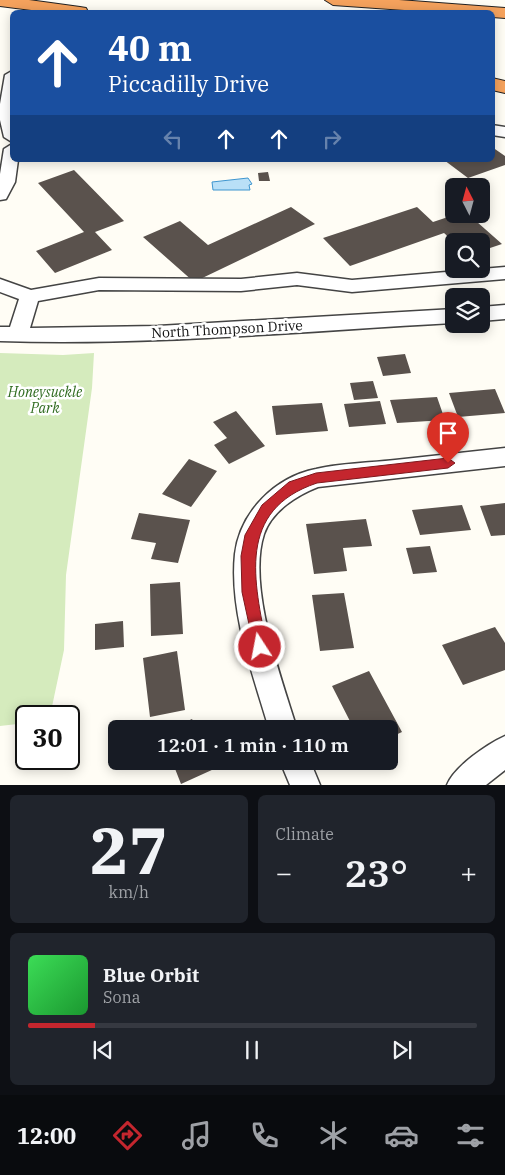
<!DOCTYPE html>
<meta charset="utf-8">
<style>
:root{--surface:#171b24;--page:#20242c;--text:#f1f3f6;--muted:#9ea1a6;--line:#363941;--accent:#c4262e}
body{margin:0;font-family:"IBM Plex Serif",serif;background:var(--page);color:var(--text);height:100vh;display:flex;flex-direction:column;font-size:19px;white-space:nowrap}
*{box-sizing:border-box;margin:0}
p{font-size:16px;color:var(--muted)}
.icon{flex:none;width:28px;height:28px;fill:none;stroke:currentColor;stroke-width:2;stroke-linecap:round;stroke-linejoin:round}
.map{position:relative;height:785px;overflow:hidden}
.side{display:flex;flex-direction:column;gap:10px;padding:10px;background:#0d0f14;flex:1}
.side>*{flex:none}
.guide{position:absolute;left:10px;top:10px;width:485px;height:152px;border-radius:8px;box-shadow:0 2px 12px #0003;background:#1a4fa0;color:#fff;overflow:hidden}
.needle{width:32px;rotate:354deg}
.controls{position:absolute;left:445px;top:178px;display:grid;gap:10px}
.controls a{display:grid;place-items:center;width:45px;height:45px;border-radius:8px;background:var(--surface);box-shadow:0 2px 12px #0003;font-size:25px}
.speed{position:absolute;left:15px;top:705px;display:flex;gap:10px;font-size:25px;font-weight:700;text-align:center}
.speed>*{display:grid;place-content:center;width:65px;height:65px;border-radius:50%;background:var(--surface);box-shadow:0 2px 12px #0003;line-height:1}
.speed .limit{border:2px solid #111;border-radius:8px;background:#fff;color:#111}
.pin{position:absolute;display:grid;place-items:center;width:42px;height:42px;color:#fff;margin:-51px -21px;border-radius:50% 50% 50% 0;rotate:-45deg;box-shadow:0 0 5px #0007}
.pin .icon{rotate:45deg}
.me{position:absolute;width:55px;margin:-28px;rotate:349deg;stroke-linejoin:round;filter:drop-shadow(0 0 4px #0008)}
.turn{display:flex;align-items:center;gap:18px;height:105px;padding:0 15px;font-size:22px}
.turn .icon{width:65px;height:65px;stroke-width:2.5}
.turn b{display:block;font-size:35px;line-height:42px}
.lanes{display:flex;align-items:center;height:48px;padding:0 15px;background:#0003;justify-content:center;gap:25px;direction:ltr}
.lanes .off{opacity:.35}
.big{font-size:38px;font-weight:600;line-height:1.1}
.side .card{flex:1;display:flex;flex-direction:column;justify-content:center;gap:8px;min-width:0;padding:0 18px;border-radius:8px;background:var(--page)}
.side .dial{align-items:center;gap:0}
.dial b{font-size:65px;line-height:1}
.song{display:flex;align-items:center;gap:15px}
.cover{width:60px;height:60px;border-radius:8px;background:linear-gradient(135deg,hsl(130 70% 55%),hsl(130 70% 35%))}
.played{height:5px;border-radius:2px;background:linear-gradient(90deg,var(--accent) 15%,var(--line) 15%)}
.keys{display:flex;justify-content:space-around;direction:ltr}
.heat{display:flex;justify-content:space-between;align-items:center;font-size:28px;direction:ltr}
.side .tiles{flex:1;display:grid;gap:10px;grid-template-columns:1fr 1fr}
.card:last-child{grid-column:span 2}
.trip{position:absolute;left:108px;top:720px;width:290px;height:50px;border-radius:8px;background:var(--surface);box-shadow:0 2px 12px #0003;font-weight:600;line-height:50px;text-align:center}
.menu{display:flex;height:80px;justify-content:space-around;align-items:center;background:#090b0e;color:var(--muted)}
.menu .icon{width:35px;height:35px}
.menu .active{color:var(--accent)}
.menu b{font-size:22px;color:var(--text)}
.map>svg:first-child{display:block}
</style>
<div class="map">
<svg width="505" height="785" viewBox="0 0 505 785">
<rect width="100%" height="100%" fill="#fffdf5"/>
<!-- green -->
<path fill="#d5ebbd" d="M0 353 63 355 94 353 92 388 66 575 64 650 50 716H26V723L0 726Z"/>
<!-- water -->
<path fill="#b9e0f7" stroke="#3f96cf" d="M248 178 252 184 249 185 250 190H213L212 182Z"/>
<!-- building -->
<path fill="#5a524d" d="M492 147 505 156V165L468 178 444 160H492Z
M74 170 124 221 95 232 112 250 55 273 36 251 84 232 38 183Z
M268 172 270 181H259L258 173Z
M291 207 315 224 194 282 143 237 180 221 208 245Z
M417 207 433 222 457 214H468L502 244 481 251V241H453L444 233 350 266 323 238Z
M405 354 411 373 383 376 377 357Z
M373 381 378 398 354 400 350 383Z
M495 389 505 413 458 417 449 393Z
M437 397 445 420 397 423 390 400Z
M380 401 386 424 349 427 344 404Z
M322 403 328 431 276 435 272 406Z
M236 411 265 446 229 464 214 445 227 438 213 422Z
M189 459 217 471 191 507 162 494Z
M505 503V535L491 536 480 506Z
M462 505 471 530 420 535 412 510Z
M139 513 190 520 178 563 151 559 156 543 131 539Z
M366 519 372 546 343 548 347 571 314 574 306 524Z
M430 546 437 572 413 574 406 548Z
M180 582 183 634 151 636 150 584Z
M344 593 354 648 320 651 312 595Z
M123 621 124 647 95 650V624Z
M495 627 505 643V670L463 685 442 645Z
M177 651 185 710 150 717 143 658Z
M369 671 402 732 389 738V729H354L332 686Z
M192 719 197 729H170Z
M172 761H210L214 769 181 784Z"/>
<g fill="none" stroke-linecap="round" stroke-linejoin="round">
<defs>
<path id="minor" d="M12 71V142L4 137 0 120V104L5 75Z
M492 125 505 127V137L492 135Z
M12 144V160H18L15 182 6 199 0 200V174L4 149Z
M505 267V279L352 292 297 285 241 291 99 290 38 301 30 328 158 326 454 309V323C303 331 151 346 0 341V327H10L19 299 0 292V279L31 290 99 278 241 279 297 273 352 280Z
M505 305V319L481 321V307Z
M505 448V466L318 487C297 495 272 511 264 534 247 586 281 677 297 729H269C253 674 229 612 235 554 240 512 275 477 316 469 342 463 369 463 395 460 432 456 468 452 505 448Z
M505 736V770L486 785H447C454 767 487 744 505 736Z
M280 761H310L320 785H290Z"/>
<path id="highway" d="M0 0H29L80 7 86 8 88 12H47L0 6Z
M325 0H399L505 8V18L492 17V12H433L333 5Z
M492 78 505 81V93L492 90Z"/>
</defs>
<!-- minor casing -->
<use href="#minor" stroke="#444" stroke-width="3"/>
<!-- highway casing -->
<use href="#highway" stroke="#222" stroke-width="2"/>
<!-- minor -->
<use href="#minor" fill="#fff" fill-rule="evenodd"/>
<!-- highway -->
<use href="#highway" fill="#f5a25d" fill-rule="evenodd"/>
</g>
<!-- route -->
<path fill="#c4262e" stroke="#7f191e" d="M448 458 455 463 448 468 317 483C236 510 254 581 267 647L265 652 260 653 255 652 242 592 241 556 245 535 262 505 289 482 316 473Z"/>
<g text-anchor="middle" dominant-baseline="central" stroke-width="5" stroke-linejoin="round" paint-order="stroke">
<!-- street labels -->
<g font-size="14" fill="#111" stroke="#fff">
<text transform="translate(227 329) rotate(-3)">North Thompson Drive</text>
</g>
<!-- park labels -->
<g font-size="14" font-style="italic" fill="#2f6b1f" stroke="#fff">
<text x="45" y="392">Honeysuckle<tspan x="45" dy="16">Park</tspan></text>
</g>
</g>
</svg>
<div class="controls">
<a><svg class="needle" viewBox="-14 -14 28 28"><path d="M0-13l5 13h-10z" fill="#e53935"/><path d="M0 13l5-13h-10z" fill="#9ea1a6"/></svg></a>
<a><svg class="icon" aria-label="search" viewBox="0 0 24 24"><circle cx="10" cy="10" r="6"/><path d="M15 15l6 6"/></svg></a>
<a><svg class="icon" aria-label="layers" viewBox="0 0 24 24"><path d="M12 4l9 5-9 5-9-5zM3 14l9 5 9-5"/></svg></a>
</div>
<div class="speed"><div class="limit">30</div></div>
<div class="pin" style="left:448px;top:463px;background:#d93025"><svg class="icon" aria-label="arrive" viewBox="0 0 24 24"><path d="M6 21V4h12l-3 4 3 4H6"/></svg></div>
<svg class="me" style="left:260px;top:647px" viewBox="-20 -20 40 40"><circle r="17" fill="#c4262e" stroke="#fff" stroke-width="3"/><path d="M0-11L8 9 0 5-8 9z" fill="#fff"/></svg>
<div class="trip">12:01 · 1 min · 110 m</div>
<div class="guide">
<div class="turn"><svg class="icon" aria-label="ahead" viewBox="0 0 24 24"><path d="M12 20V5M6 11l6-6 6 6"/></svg><div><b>40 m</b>Piccadilly Drive</div></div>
<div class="lanes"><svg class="icon off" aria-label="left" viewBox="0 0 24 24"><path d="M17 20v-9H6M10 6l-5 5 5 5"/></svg><svg class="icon" aria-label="ahead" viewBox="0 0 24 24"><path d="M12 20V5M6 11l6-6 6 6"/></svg><svg class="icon" aria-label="ahead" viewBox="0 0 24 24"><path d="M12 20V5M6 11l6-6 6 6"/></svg><svg class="icon off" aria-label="right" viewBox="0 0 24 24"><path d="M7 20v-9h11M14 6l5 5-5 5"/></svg></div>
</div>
</div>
<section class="side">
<div class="tiles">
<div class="card dial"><b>27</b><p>km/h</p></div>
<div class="card"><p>Climate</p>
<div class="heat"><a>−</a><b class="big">23°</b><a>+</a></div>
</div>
<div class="card">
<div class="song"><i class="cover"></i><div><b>Blue Orbit</b><p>Sona</p></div></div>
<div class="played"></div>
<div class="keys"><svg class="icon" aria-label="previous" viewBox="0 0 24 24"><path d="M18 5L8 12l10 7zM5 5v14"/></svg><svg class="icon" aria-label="pause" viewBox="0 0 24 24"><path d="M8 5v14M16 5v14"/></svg><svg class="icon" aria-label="next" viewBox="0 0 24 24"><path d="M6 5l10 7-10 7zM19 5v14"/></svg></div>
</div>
</div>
</section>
<nav class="menu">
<b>12:00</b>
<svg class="icon active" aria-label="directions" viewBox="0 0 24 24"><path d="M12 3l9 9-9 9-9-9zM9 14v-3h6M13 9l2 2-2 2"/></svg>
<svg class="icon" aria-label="music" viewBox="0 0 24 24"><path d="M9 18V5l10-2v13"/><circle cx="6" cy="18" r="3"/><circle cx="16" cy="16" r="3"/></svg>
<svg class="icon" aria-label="phone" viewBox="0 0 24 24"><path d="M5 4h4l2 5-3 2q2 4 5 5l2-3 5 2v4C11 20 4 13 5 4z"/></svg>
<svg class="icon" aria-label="climate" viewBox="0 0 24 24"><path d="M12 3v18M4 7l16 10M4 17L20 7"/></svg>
<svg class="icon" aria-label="car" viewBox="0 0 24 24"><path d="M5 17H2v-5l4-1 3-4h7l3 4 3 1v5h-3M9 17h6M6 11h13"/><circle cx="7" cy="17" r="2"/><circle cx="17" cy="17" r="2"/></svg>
<svg class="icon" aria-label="filters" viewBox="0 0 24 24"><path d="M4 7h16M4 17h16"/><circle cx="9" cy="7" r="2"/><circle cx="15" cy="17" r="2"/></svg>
</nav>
